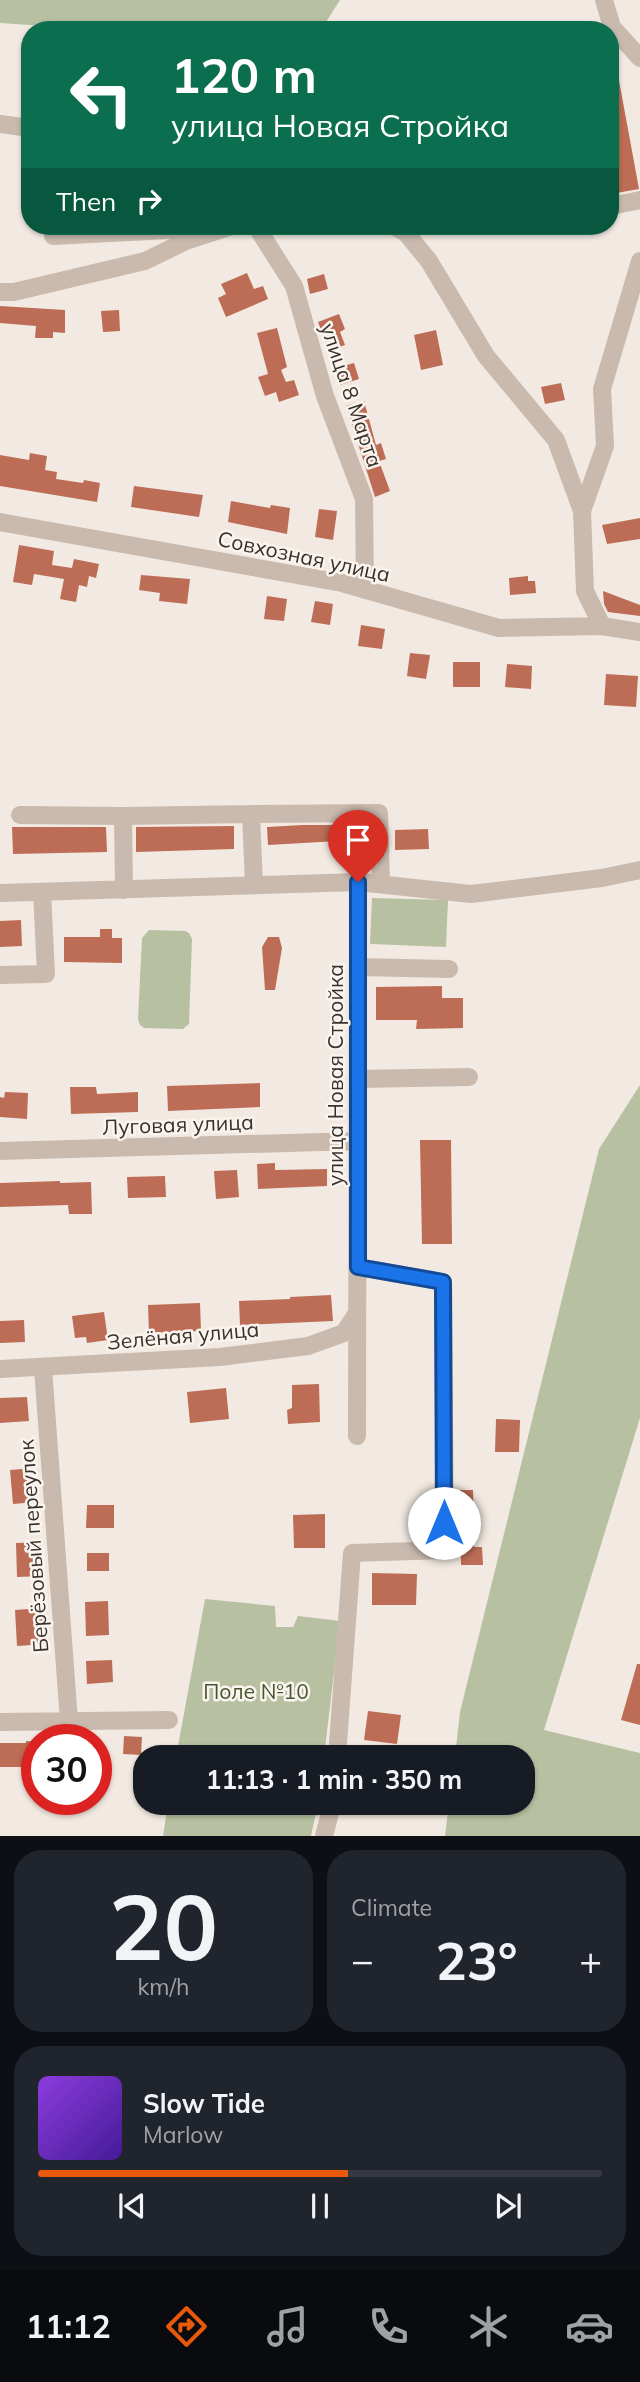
<!DOCTYPE html>
<meta charset="utf-8">
<style>
:root{--surface:#171b24;--page:#20242c;--text:#f1f3f6;--muted:#9ea1a6;--line:#363941;--accent:#ea580c}
body{margin:0;font-family:Mulish,sans-serif;background:var(--page);color:var(--text);height:100vh;display:flex;flex-direction:column;font-size:26px;white-space:nowrap}
*{box-sizing:border-box;margin:0}
p{font-size:23px;color:var(--muted)}
.icon{flex:none;width:38px;height:38px;fill:none;stroke:currentColor;stroke-width:2;stroke-linecap:round;stroke-linejoin:round}
.map{position:relative;height:1836px;overflow:hidden}
.sheet{display:flex;flex-direction:column;gap:14px;padding:14px;background:#0d0f14;flex:1}
.sheet>*{flex:none}
.banner{position:absolute;left:21px;top:21px;width:598px;height:214px;border-radius:28px;box-shadow:0 2px 5px #0004;background:#0b6e4f;color:#fff;overflow:hidden}
.speed{position:absolute;left:21px;top:1724px;display:flex;gap:14px;font-size:35px;font-weight:700;text-align:center}
.speed>*{display:grid;place-content:center;width:91px;height:91px;border-radius:50%;background:var(--surface);box-shadow:0 2px 5px #0004;line-height:1}
.speed .limit{border:10px solid #d22;background:#fff;color:#111}
.pin{position:absolute;display:grid;place-items:center;width:60px;height:60px;color:#fff;margin:-72px -30px;border-radius:50% 50% 50% 0;rotate:-45deg;box-shadow:0 0 7px #0007}
.pin .icon{rotate:45deg}
.me{position:absolute;width:77px;margin:-38px;rotate:0deg;stroke-linejoin:round;filter:drop-shadow(0 0 5px #0008)}
.turn{display:flex;align-items:center;gap:24px;height:147px;padding:0 35px;font-size:32px}
.turn .icon{width:91px;height:91px;stroke-width:2.5}
.turn b{display:block;font-size:49px;line-height:60px}
.then{display:flex;align-items:center;height:66px;padding:0 35px;background:#0003;gap:14px;font-size:26px}
.big{font-size:52px;font-weight:700;line-height:1.1}
.sheet .tile{flex:1;display:flex;flex-direction:column;justify-content:center;gap:10px;min-width:0;padding:0 24px;border-radius:28px;background:var(--page)}
.sheet .dial{align-items:center;gap:0}
.dial b{font-size:91px;line-height:1}
.song{display:flex;align-items:center;gap:21px}
.cover{width:84px;height:84px;border-radius:10px;background:linear-gradient(135deg,hsl(270 70% 55%),hsl(260 70% 35%))}
.played{height:7px;border-radius:4px;background:linear-gradient(90deg,var(--accent) 55%,var(--line) 55%)}
.keys{display:flex;justify-content:space-around;direction:ltr}
.heat{display:flex;justify-content:space-between;align-items:center;font-size:38px;direction:ltr}
.sheet .tiles{flex:1;display:grid;gap:14px;grid-template-columns:1fr 1fr}
.tile:last-child{grid-column:span 2}
.trip{position:absolute;left:133px;top:1745px;width:402px;height:70px;border-radius:28px;background:var(--surface);box-shadow:0 2px 5px #0004;font-weight:700;line-height:70px;text-align:center}
.tab-bar{display:flex;height:112px;justify-content:space-around;align-items:center;background:#090b0e;color:var(--muted)}
.tab-bar .icon{width:49px;height:49px}
.tab-bar .current{color:var(--accent)}
.tab-bar b{font-size:32px;color:var(--text)}
.map>svg:first-child{display:block}
</style>
<div class="map">
<svg width="640" height="1836" viewBox="0 0 640 1836">
<rect width="100%" height="100%" fill="#f2eae2"/>
<!-- green -->
<path fill="#b7c1a2" d="M0 0H340L321 30H103L0 23Z
M372 898 448 900 446 947 370 944Z
M149 930 185 931 189 933 192 939 189 1024 183 1029 144 1028 140 1025 138 1019 142 938Z
M640 1085V1418L544 1730 640 1753V1836H445L449 1803 523 1802V1757H455L460 1712 599 1149Z
M205 1599 275 1606 276 1627H293L298 1616 340 1621 324 1757H176Z
M168 1803V1802L318 1803 311 1836H163Z"/>
<!-- building -->
<path fill="#bd6d55" d="M611 64H616L639 189 611 194Z
M247 273 254 289 263 286 268 299 226 317 218 298 226 294 221 284Z
M324 274 328 289 310 294 307 279Z
M0 306 65 310V333L53 332V338H35L36 326 0 323Z
M119 310 120 331 103 332 101 311Z
M339 314 345 329 340 332 345 345 329 351 318 322Z
M277 328 287 367 281 370 286 382 294 380 299 395 279 402 276 392 265 396 258 377 268 374 257 333Z
M436 330 443 365 421 370 414 335Z
M354 363 359 379 340 385 336 368Z
M561 383 565 400 545 404 541 387Z
M364 401 376 445 381 443 386 459 379 461 390 491 375 497 346 406Z
M30 453 47 456 45 470 57 472 56 479 83 483 84 480 100 483 97 502 0 486V455L29 460Z
M134 486 203 495 199 517 131 507Z
M231 501 270 508 271 505 290 508 287 534 228 522Z
M319 509 337 511 333 540 315 537Z
M640 518V539L607 544 602 525Z
M19 545 54 551 52 565 72 568 74 559 99 564 96 578 89 576 87 587 79 585 76 602 60 599 64 579 34 574 32 585 13 582Z
M141 575 190 579 187 604 159 601 160 593 139 590Z
M528 576V581H535L536 593 510 595 509 578Z
M603 591 640 605V616L608 612 604 604Z
M267 596 287 599 284 621 264 619Z
M315 601 333 604 330 625 311 622Z
M361 625 385 629 382 649 358 646Z
M410 653 430 655 426 679 407 676Z
M453 662H480V687H453Z
M507 664 532 666 531 689 505 687Z
M606 674 638 676 636 707 604 705Z
M303 825H361L362 845 338 846V841L268 845 267 827Z
M234 826V849L136 852V827Z
M12 827H106L107 852 13 854Z
M428 829 429 849 395 850V830Z
M21 920 22 946 0 947V921Z
M100 929H112V938H122V963L64 962V937H100Z
M268 937H279L282 948 275 990H265L262 947Z
M442 986V998H463V1028L416 1029 417 1020H376V987Z
M260 1083V1107L168 1111 167 1086Z
M70 1087H96L97 1094 138 1092V1112L71 1114Z
M5 1092 28 1093 27 1119 0 1117V1097L4 1098Z
M420 1140H451L452 1244H422Z
M275 1163V1170L327 1169V1186L258 1189 257 1164Z
M237 1170 239 1197 216 1199 214 1171Z
M165 1176 166 1197 128 1198 127 1177Z
M60 1181V1183L91 1182 92 1214H69L68 1205 0 1207V1183Z
M331 1295 333 1321 240 1325 239 1301 290 1299V1297Z
M200 1303 201 1331 149 1333 148 1305Z
M104 1312 108 1340 87 1343 86 1337 75 1338 72 1316Z
M24 1320 25 1342 0 1343V1321Z
M319 1384 320 1422 288 1424 287 1410 292 1408V1385Z
M226 1388 229 1419 190 1423 187 1392Z
M27 1397 29 1421 0 1423V1398Z
M496 1419 520 1420 519 1452H495Z
M34 1468 36 1502 13 1504 10 1470Z
M460 1490H473L474 1547H482L483 1565H461Z
M87 1505H114V1528H86Z
M325 1514V1548H294L293 1515Z
M41 1542 43 1576 17 1577 16 1543Z
M87 1553H109V1571H87Z
M372 1573 417 1574 416 1605H372Z
M108 1601 109 1635 86 1636 85 1602Z
M43 1608 46 1644 17 1646 15 1610Z
M112 1660 113 1682 87 1684 86 1661Z
M637 1664H640V1725L621 1720Z
M368 1711 401 1715 397 1744 364 1740Z
M124 1736 142 1737 141 1755 123 1754Z
M26 1741 37 1742V1767H0V1743H26Z"/>
<g fill="none" stroke-linecap="round" stroke-linejoin="round">
<!-- minor -->
<path stroke="#cabaae" stroke-width="18" d="M604 0 612 27 640 58
M0 124 30 128
M611 206 640 200
M53 226V236L207 228
M256 226 294 286 325 396 364 499 365 590
M394 226 406 233 429 261 486 356 556 440 582 511 585 591 602 626
M0 292H14L145 261 186 241 232 226
M582 511 605 446 602 389 640 261
M0 522 342 583 499 628 602 626 640 632
M20 815 123 816
M254 885 251 814 379 813 381 884
M124 890 123 816 251 814
M0 893 358 882 471 894 602 878 640 870
M358 967 449 969
M0 975 46 974 42 892
M358 1079 469 1077
M0 1151 358 1141
M43 1368 69 1721
M0 1369 220 1357 308 1346 344 1333 357 1313
M357 1436 358 882
M0 1722 169 1720
M337 1757 352 1553 445 1550 443 1282 358 1267
M324 1836 333 1802"/>
</g>
<g fill="none" stroke-linecap="round" stroke-linejoin="round">
<defs>
<path id="route" d="M358 882V1267L443 1282 444 1523"/>
</defs>
<!-- route casing -->
<use href="#route" stroke="#114b97" stroke-width="18"/>
<!-- route -->
<use href="#route" stroke="#1a73e8" stroke-width="12"/>
</g>
<g text-anchor="middle" dominant-baseline="central" stroke-width="5" stroke-linejoin="round" paint-order="stroke">
<!-- street labels -->
<g font-size="21" fill="#39302c" stroke="#faf4ee">
<text transform="translate(352 395) rotate(71)">улица 8 Марта</text>
<text transform="translate(304 556) rotate(12)">Совхозная улица</text>
<text transform="translate(335 1075) rotate(-90)">улица Новая Стройка</text>
<text transform="translate(178 1124) rotate(-2)">Луговая улица</text>
<text transform="translate(183 1335) rotate(-5)">Зелёная улица</text>
<text transform="translate(33 1546) rotate(-94)">Берёзовый переулок</text>
</g>
<!-- park labels -->
<g font-size="21" fill="#495631" stroke="#faf4ee">
<text x="256" y="1691">Поле №10</text>
</g>
</g>
</svg>
<div class="speed"><div class="limit">30</div></div>
<div class="pin" style="left:358px;top:882px;background:#d93025"><svg class="icon" aria-label="arrive" viewBox="0 0 24 24"><path d="M6 21V4h12l-3 4 3 4H6"/></svg></div>
<svg class="me" style="left:444px;top:1523px" viewBox="-20 -20 40 40"><circle r="19" fill="#fff"/><path d="M0-13L10 11 0 6-10 11z" fill="#1a73e8"/></svg>
<div class="trip">11:13 · 1 min · 350 m</div>
<div class="banner">
<div class="turn"><svg class="icon" aria-label="left" viewBox="0 0 24 24"><path d="M17 20v-9H6M10 6l-5 5 5 5"/></svg><div><b>120 m</b>улица Новая Стройка</div></div>
<div class="then">Then<svg class="icon" aria-label="right" viewBox="0 0 24 24"><path d="M7 20v-9h11M14 6l5 5-5 5"/></svg></div>
</div>
</div>
<section class="sheet">
<div class="tiles">
<div class="tile dial"><b>20</b><p>km/h</p></div>
<div class="tile"><p>Climate</p>
<div class="heat"><a>−</a><b class="big">23°</b><a>+</a></div>
</div>
<div class="tile">
<div class="song"><i class="cover"></i><div><b>Slow Tide</b><p>Marlow</p></div></div>
<div class="played"></div>
<div class="keys"><svg class="icon" aria-label="previous" viewBox="0 0 24 24"><path d="M18 5L8 12l10 7zM5 5v14"/></svg><svg class="icon" aria-label="pause" viewBox="0 0 24 24"><path d="M8 5v14M16 5v14"/></svg><svg class="icon" aria-label="next" viewBox="0 0 24 24"><path d="M6 5l10 7-10 7zM19 5v14"/></svg></div>
</div>
</div>
</section>
<nav class="tab-bar">
<b>11:12</b>
<svg class="icon current" aria-label="directions" viewBox="0 0 24 24"><path d="M12 3l9 9-9 9-9-9zM9 14v-3h6M13 9l2 2-2 2"/></svg>
<svg class="icon" aria-label="music" viewBox="0 0 24 24"><path d="M9 18V5l10-2v13"/><circle cx="6" cy="18" r="3"/><circle cx="16" cy="16" r="3"/></svg>
<svg class="icon" aria-label="phone" viewBox="0 0 24 24"><path d="M5 4h4l2 5-3 2q2 4 5 5l2-3 5 2v4C11 20 4 13 5 4z"/></svg>
<svg class="icon" aria-label="climate" viewBox="0 0 24 24"><path d="M12 3v18M4 7l16 10M4 17L20 7"/></svg>
<svg class="icon" aria-label="car" viewBox="0 0 24 24"><path d="M5 17H2v-5l4-1 3-4h7l3 4 3 1v5h-3M9 17h6M6 11h13"/><circle cx="7" cy="17" r="2"/><circle cx="17" cy="17" r="2"/></svg>
</nav>
